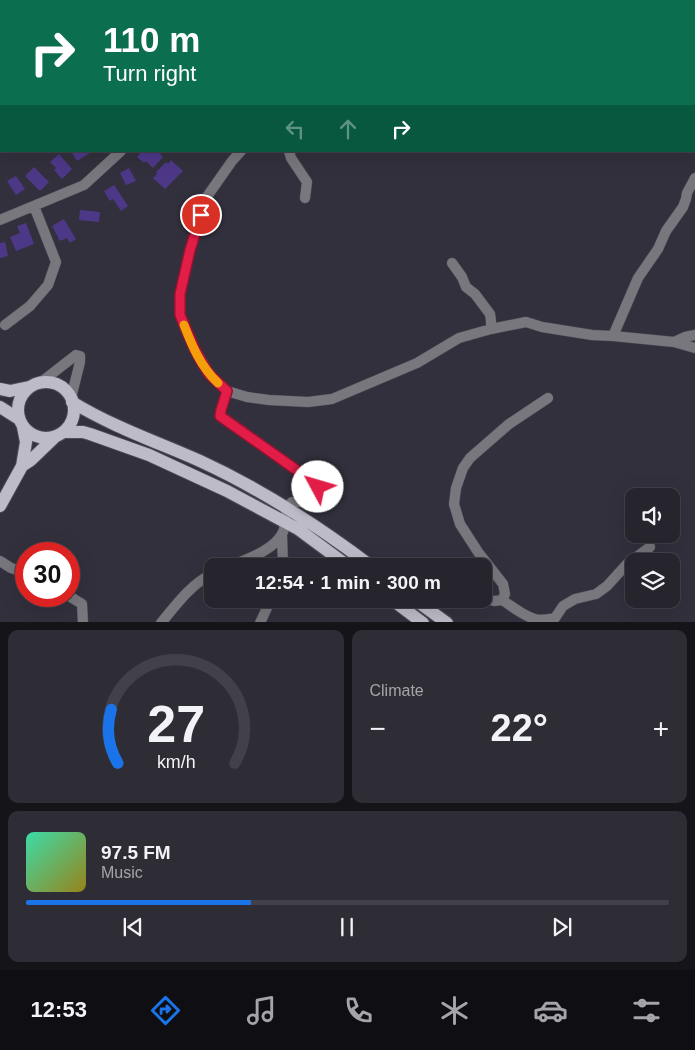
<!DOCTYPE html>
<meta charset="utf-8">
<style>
:root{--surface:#26242d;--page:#2e2c35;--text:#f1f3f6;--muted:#a4a4aa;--line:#424149;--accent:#1a73e8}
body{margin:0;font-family:Arial,sans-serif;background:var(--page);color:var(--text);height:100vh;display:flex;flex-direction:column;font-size:19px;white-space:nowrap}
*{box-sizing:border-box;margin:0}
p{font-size:16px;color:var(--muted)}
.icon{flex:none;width:28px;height:28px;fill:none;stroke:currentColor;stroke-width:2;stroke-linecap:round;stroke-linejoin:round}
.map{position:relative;height:622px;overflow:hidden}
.side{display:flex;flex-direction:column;gap:8px;padding:8px;background:#151419;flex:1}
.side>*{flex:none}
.banner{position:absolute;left:0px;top:0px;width:695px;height:152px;box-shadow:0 5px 20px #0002,0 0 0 1px var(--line);background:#0b6e4f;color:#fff;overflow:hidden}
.tools{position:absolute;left:625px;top:488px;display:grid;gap:10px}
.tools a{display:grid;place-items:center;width:55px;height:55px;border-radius:10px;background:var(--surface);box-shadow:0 5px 20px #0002,0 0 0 1px var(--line);font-size:25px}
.speed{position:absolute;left:15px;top:542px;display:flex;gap:10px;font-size:25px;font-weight:700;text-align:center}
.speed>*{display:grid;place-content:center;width:65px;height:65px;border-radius:50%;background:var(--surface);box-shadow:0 5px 20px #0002,0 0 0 1px var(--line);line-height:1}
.speed .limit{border:8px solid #d22;background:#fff;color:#111}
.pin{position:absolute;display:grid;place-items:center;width:42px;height:42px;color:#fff;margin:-21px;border:2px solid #fff;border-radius:50%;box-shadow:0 1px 5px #0007}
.me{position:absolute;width:55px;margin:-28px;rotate:309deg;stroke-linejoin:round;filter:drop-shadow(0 0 4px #0008)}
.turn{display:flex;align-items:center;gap:18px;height:105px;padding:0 20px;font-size:22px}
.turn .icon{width:65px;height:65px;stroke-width:2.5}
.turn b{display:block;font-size:35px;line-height:42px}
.lanes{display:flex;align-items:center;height:48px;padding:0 20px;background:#0003;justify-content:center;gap:25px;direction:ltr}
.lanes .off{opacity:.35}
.big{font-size:38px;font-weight:700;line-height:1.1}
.side .widget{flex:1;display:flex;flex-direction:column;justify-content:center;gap:8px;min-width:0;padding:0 18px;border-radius:10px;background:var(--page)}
.side .dial{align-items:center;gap:0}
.dial svg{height:130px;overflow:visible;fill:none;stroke:var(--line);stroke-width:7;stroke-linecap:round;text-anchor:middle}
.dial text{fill:var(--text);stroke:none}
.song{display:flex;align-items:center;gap:15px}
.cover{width:60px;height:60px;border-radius:8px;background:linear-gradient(135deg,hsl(160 70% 55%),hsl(50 70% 35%))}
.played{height:5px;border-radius:2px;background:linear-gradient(90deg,var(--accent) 35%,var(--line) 35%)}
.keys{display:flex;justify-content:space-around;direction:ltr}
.heat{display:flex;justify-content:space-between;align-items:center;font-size:28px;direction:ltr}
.side .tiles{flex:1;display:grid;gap:8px;grid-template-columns:1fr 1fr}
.widget:last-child{grid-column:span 2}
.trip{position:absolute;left:204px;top:558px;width:288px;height:50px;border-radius:10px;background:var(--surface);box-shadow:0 5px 20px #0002,0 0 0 1px var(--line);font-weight:700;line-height:50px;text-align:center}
.tab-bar{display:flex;height:80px;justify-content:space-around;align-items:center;background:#0f0e12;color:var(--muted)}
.tab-bar .icon{width:35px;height:35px}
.tab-bar .active{color:var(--accent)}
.tab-bar b{font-size:22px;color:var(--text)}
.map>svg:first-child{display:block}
</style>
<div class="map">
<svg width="695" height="623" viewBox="0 0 695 623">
<rect width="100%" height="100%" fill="#32303c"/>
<!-- building -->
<path fill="#4d3888" d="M71 151H89L90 153 77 161Z
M142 151H157L163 157 153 168 146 161 144 163 137 157Z
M59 154 72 169 62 179 54 170 56 168 50 162Z
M171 160 183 171 165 189 153 178 157 174 156 172 166 162 168 164Z
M34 167 49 182 40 191 25 176Z
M129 168 136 181 126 185 120 173Z
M16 176 25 189 16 195 7 181Z
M114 185 128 206 121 211 113 199 110 201 104 191Z
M80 210 100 212 99 222 79 220Z
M64 219 76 239 70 243 67 238 60 241 52 226Z
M26 223 34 244 16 251 10 237 20 233 17 226Z
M5 242 8 256 0 258V243Z"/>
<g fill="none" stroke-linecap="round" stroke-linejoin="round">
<defs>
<path id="minor" d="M105 0 107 1
M362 0 363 1
M95 1V0
M221 1 222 0
M343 1 344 0
M375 1 377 0
M0 105 1 104
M241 151 232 161 206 198 190 250 180 294V315L194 348 210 375 227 391 247 397 269 400 308 402 332 399 417 363 459 338 491 329 526 322 542 327 592 335 613 336 674 342 695 348
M289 151 291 158 307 182 305 198
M0 220 84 185 121 151
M452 263 462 277 466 287 475 294 490 314 491 321V329
M5 325 30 306 48 285 56 262 34 206
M613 336 638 278 658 249 666 231 683 207 686 199 687 193 695 178
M674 342 685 337 695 335
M40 383 76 355 80 356V362L71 398
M227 391 221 410V416L312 481 318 487C313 504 308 502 292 502 290 504 288 506 287 509 285 516 286 525 283 532 275 550 247 559 230 566
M282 534 283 566
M0 561 11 568 26 573
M69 596 82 604 83 623
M482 598 494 601 502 600 505 594 503 584 478 552 460 524 454 504 456 488 463 468 470 458 509 424 548 398
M502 600C512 606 523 616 535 619 542 621 549 619 555 618L563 606 575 599 596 594 607 586 627 564 650 547
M161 623C176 605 191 584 212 574
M260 623 271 599"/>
<path id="major" d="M18 410a28 28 0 1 1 56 0a28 28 0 1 1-56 0Z
M0 389 10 391 29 387
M72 402C113 427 157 442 200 461 261 489 318 526 371 566
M0 407 19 419
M64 432H83L90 434 149 455 227 491 298 529 348 566
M22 466 31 460 56 436
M0 506 22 466 26 442 23 427
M391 599 423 623
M414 599 447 623"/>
</defs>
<!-- minor casing -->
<use href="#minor" stroke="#4d4c57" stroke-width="11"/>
<!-- major casing -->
<use href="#major" stroke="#4d4c57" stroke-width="14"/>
<!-- minor -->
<use href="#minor" stroke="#77777d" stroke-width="10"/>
<!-- major -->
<use href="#major" stroke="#bcbbc7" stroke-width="12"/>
</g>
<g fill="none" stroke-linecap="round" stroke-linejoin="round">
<defs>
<path id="route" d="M201 215 190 250 180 294V315L194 348 202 363 210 375 227 391 221 410 220 416 312 481 318 487"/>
</defs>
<!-- route casing -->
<use href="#route" stroke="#92132f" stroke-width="12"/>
<!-- route -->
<use href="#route" stroke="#e11d48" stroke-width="9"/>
<!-- slow -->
<path stroke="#f59e0b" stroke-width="9" d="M184 325C192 346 201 367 218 383"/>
</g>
</svg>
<div class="tools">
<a><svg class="icon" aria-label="sound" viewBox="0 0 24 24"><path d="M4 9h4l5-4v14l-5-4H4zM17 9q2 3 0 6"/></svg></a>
<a><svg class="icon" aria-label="layers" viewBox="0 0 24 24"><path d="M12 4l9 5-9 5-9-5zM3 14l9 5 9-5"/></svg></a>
</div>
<div class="speed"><div class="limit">30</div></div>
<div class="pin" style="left:201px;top:215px;background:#d93025"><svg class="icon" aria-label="arrive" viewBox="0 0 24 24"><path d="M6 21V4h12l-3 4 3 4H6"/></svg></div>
<svg class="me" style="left:318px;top:487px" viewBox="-20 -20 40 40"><circle r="19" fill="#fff"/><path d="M0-13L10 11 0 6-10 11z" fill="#e11d48"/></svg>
<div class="trip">12:54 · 1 min · 300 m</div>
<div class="banner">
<div class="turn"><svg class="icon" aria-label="right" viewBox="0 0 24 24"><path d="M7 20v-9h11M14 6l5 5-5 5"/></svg><div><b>110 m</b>Turn right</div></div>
<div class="lanes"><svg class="icon off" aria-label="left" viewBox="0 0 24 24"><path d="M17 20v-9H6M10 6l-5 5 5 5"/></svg><svg class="icon off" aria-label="ahead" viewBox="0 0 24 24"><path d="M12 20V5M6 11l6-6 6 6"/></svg><svg class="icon" aria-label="right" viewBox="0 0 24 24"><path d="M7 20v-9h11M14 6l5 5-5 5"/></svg></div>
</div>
</div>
<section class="side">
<div class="tiles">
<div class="widget dial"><svg viewBox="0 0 100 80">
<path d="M14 69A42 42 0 1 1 86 69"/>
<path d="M14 69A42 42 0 0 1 10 36" stroke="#1a73e8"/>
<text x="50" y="56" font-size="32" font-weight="700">27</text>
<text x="50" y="72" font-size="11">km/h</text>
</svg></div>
<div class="widget"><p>Climate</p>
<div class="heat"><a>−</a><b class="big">22°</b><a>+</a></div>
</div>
<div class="widget">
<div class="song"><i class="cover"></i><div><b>97.5 FM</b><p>Music</p></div></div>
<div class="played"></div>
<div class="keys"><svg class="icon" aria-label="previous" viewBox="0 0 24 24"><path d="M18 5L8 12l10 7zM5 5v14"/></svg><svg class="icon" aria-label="pause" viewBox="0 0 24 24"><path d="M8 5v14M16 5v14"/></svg><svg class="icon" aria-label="next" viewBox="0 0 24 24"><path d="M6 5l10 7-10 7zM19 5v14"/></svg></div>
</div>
</div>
</section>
<nav class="tab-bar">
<b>12:53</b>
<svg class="icon active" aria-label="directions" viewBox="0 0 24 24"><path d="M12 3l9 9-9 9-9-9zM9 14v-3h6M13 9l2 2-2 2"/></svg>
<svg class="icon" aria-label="music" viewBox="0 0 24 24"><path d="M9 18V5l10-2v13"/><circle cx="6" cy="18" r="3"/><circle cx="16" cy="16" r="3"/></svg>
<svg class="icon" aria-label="phone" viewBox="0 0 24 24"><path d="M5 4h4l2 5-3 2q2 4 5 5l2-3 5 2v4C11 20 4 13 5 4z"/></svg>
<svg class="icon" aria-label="climate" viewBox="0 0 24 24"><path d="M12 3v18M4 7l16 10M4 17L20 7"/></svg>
<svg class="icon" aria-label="car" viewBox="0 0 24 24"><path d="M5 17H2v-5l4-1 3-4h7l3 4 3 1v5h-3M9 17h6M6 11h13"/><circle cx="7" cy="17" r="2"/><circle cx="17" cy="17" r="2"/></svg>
<svg class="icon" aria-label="filters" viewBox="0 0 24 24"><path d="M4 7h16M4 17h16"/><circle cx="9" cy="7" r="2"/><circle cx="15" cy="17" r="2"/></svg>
</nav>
